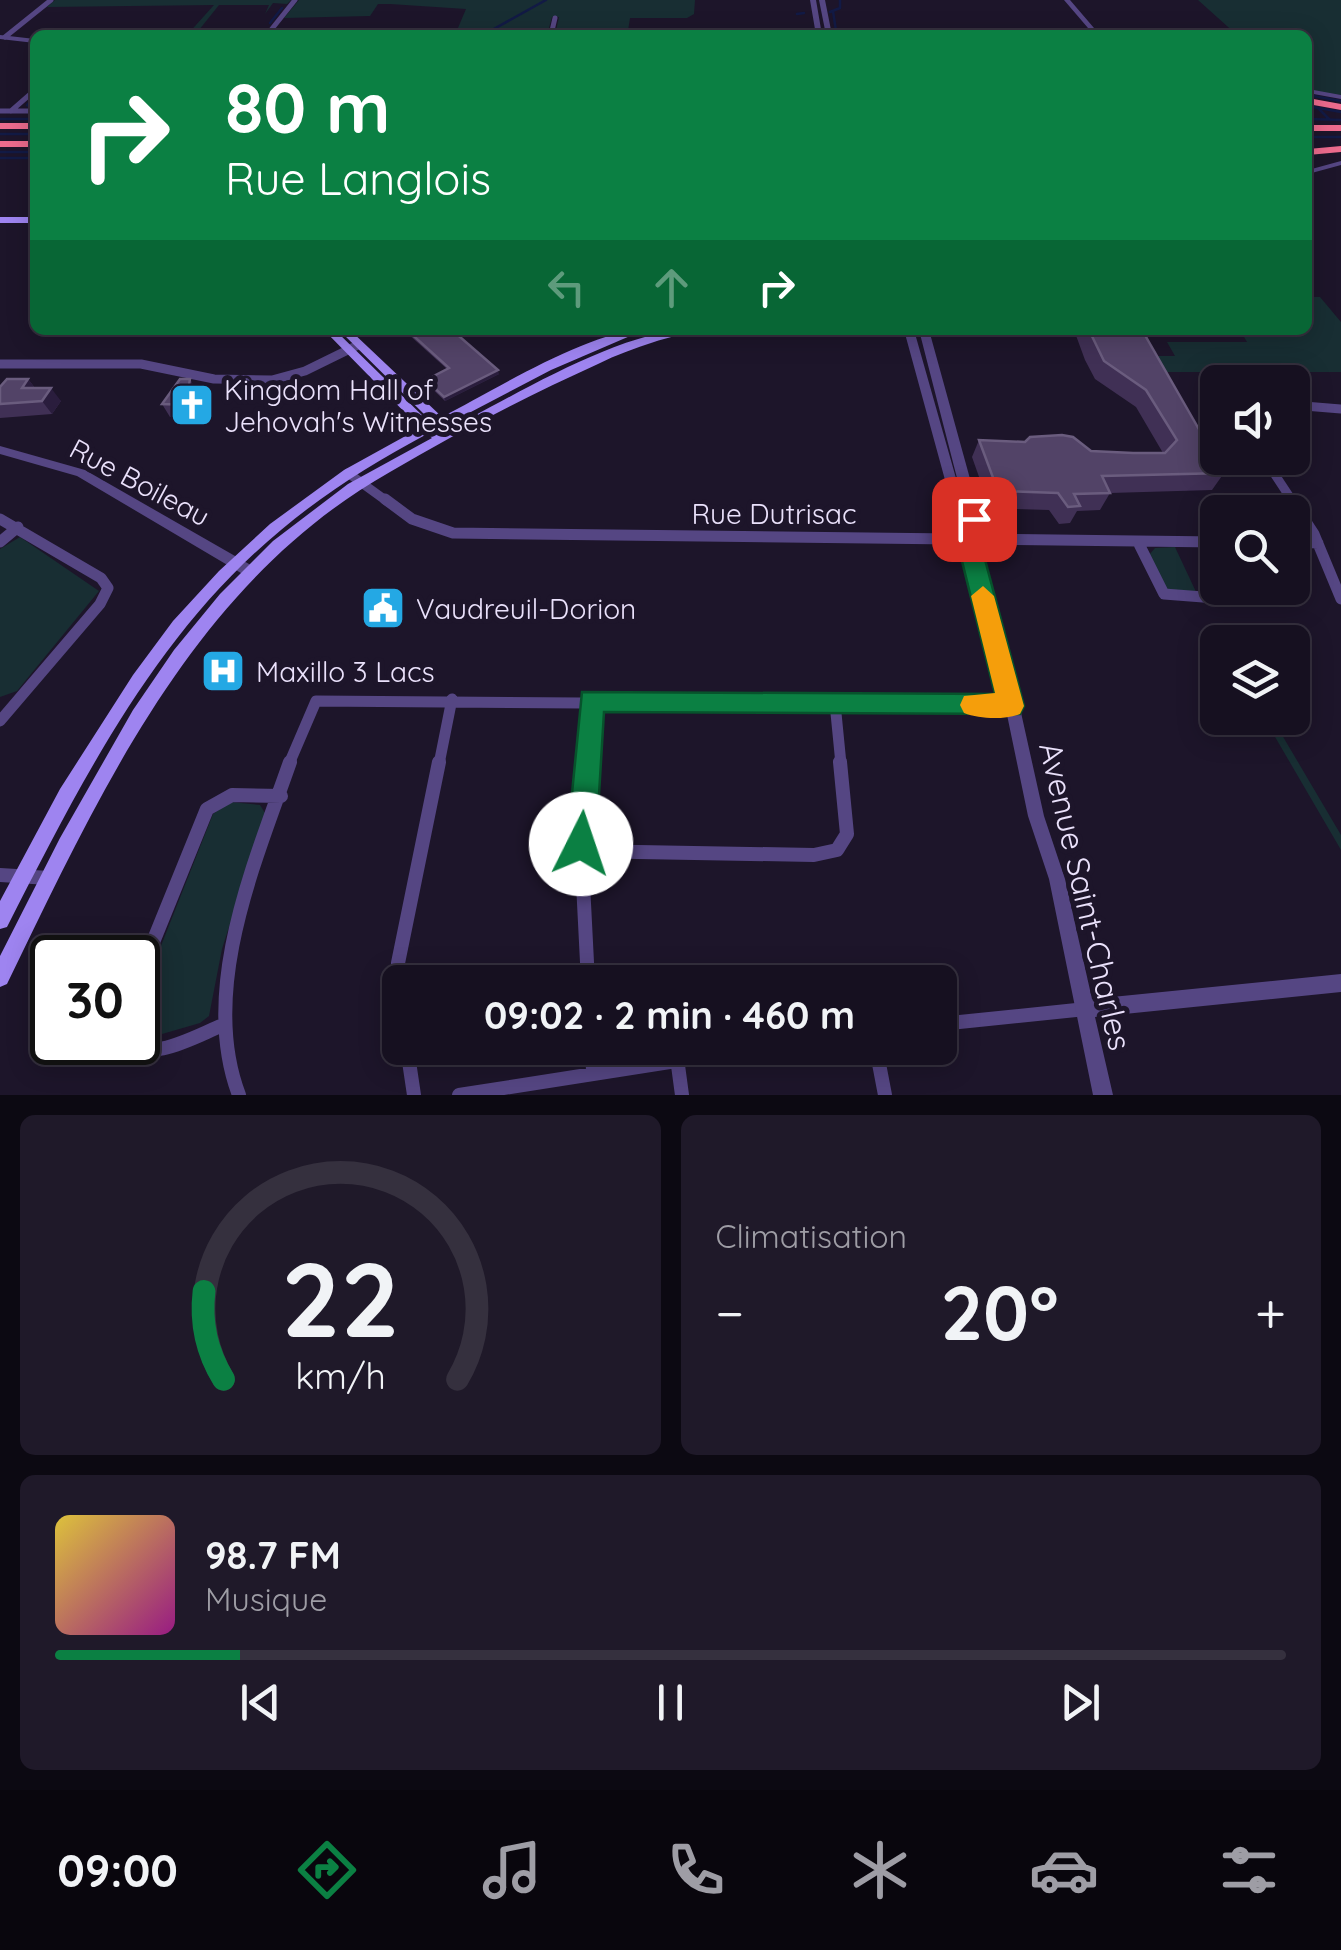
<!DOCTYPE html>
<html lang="fr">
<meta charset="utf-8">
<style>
:root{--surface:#161020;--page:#1f1929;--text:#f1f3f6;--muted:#9e9da5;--line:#35303e;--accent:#0b8043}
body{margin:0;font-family:Quicksand,sans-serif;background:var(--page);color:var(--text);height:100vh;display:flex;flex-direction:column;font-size:38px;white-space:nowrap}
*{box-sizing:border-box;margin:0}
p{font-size:32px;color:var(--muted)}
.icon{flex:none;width:55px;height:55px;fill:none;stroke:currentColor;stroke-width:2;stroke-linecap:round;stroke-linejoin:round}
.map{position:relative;height:1095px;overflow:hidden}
.details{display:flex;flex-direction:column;gap:20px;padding:20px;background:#0c0912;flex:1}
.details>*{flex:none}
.top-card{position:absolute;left:30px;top:30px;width:1282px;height:305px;border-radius:15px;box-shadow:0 5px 25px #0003,0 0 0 2px var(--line);background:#0b8043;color:#fff;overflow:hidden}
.tools{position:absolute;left:1200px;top:365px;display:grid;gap:20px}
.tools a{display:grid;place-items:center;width:110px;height:110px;border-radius:15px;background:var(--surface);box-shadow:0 5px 25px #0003,0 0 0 2px var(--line);font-size:50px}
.speed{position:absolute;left:30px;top:935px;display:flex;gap:20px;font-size:50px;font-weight:700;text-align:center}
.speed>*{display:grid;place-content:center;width:130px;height:130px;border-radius:50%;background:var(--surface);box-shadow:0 5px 25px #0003,0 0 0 2px var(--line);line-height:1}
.speed .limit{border:5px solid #111;border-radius:15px;background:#fff;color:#111}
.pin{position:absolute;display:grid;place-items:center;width:85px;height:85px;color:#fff;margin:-42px;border-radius:20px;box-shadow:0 5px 15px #0006}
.me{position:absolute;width:110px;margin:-55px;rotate:4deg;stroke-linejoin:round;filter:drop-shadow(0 0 8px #0008)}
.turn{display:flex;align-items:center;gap:35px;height:210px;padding:0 30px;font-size:45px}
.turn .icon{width:130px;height:130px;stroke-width:2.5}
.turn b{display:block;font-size:70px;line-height:85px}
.lanes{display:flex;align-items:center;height:95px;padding:0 30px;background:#0003;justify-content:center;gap:50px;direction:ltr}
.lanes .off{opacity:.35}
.big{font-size:75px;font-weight:800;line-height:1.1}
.details .tile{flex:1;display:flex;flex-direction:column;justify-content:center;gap:15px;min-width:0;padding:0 35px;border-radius:15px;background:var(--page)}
.details .dial{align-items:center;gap:0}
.dial svg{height:260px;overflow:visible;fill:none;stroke:var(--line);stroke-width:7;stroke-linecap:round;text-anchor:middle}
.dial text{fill:var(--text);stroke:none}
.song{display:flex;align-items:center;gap:30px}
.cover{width:120px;height:120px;border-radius:15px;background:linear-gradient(135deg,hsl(50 70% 55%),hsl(310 70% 35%))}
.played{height:10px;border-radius:5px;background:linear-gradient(90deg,var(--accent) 15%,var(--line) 15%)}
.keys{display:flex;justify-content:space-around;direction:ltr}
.heat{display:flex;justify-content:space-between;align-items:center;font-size:55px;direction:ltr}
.details .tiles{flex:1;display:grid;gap:20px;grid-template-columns:1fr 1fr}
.tile:last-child{grid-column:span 2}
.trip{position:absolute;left:382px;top:965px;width:575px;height:100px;border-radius:15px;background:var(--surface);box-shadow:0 5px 25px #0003,0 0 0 2px var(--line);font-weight:800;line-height:100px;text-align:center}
.tab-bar{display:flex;height:160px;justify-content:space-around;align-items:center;background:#09060d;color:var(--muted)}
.tab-bar .icon{width:70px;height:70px}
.tab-bar .current{color:var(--accent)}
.tab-bar b{font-size:45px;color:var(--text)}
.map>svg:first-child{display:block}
</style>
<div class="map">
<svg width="1341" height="1095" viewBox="0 0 1341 1095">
<rect width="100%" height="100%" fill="#1d152a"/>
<!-- green -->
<path fill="#182e33" d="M55 0H291L287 4 273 3 265 14 269 5H219L195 35H187L214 5 47 7Z
M299 0H695L694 14 687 18H630L628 31 640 35H555L559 17H552L547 35H455L466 9 390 4H378L370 16 284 18Z
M1198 0H1341V95L1308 90V35H1237Z
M1308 297H1320L1341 322V372H1272L1278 382H1256L1248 372H1158L1149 356H1175L1167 342H1247L1240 330H1308Z
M20 537 99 591 17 691 0 697V549Z
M1175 547 1197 594 1165 589 1149 555 1155 548Z
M1264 718H1272L1341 835V850Z
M230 802 260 805 265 813 222 949 209 1016 200 1023 138 1041V1004L213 814Z"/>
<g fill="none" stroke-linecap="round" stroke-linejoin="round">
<!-- stream -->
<path stroke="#121a45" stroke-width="2.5" d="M833 11 836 31 845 35
M830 12 840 8V0
M797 14 804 13
M270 23 282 8
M260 35 263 32
M483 35 546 0
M1308 95 1341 101
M35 96 27 105 35 108
M1308 106 1341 112
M1318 108 1330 120
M0 119H35
M1308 119 1341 120
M0 134H35
M1308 137H1341
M0 152H35
M0 158H35"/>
<!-- minor-far3 -->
<path stroke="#554683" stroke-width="5" d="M267 35 295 0
M551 35 555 18
M5 37 51 0
M0 111H35
M11 111 35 90"/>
<!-- minor-far2 -->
<path stroke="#554683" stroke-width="9" d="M0 364H141L214 379 272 380 305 371 358 345
M1292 405 1341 409
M1264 458 1293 502
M348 473 388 502"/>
<!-- minor-far1 -->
<path stroke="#554683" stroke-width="11" d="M385 499 412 519 453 533 1218 542
M1291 499 1314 534 1341 599
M0 519 101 578 108 588 100 604 0 721
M0 542 18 527
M1205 542 1218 575
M1292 542 1318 543
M1139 544 1164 594 1216 598 1222 594 1221 588
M835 703 841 764
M289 764 316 701 1011 706
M439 764 452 699
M587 764 591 700"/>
<!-- minor -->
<path stroke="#554683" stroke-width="14" d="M587 762 581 844 588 982
M582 851 814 855 837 850 847 834 840 762
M0 875 49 878
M138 979 207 809 232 795 281 796
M400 1001 398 963 439 762
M940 1024 1086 1009
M121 1042C152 1063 193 1037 223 1025
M407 1048 414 1095
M592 1048 593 1071
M876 1048 885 1095
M677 1058 682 1095
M239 1095C199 990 255 862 290 762
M459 1095 759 1048"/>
<!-- tertiary -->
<path fill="#554683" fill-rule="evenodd" d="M810 0H816L822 35H816Z
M819 0H825L832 35H826Z
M1064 0H1070L1100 35H1094Z
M0 35 35 39V43L0 39Z
M1308 89 1341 95V99L1308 93Z
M1341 161V165L1308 174V170Z
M904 330H914L967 517 919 330H929L980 515 973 538 1014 681 1044 816 1065 879 1092 999 1341 974V992L1095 1017 1113 1095H1093L1049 879 1028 816 1000 681Z
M0 446 85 470 256 568 257 572 256 576H246L77 476 0 454Z"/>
<!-- secondary -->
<path fill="#9e84f0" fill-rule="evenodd" d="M0 217H35V223H0Z
M324 330H335L430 423 432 422 339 330H350L442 417C493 391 590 330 644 330L551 370 448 424 447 428 437 429 440 434C505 401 619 330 689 330 679 336 666 338 654 342 635 348 616 355 598 364 527 396 457 433 390 472 195 582 101 791 7 984L0 987V956L60 838 133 710 174 650 220 594 273 541 348 484 432 438 427 434C375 462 326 492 281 530 155 634 80 784 7 927L0 929V901L60 789 133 675 173 621 219 571 270 524 344 470 420 428Z"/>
<!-- motorway -->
<path fill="#ed6b8d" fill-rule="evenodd" d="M1308 98 1341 104V110L1308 104Z
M0 123H35V129H0Z
M1308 125H1341V131H1308Z
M0 141H35V147H0Z
M1341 146V152L1308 155V149Z"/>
</g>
<!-- wall -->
<path fill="#403055" d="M406 330 499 374 445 401 427 384 426 380 447 369 407 333Z
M1074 330H1142L1224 473 1212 490 1110 493 1100 510 1077 511 1070 523 1059 524 1049 510 990 508 972 457 979 440 1091 451 1163 453 1136 407 1095 379 1085 360Z
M28 379 35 388 61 401 52 414 0 418V387Z
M190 379 197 393 200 394 208 407 202 418 170 417 162 404Z"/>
<!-- shaded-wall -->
<path fill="#2a1d3d" d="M498 370 499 374 445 401 444 397Z
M28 379 38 392 22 388Z
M190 379 197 392 196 402 200 394 208 407 202 418 188 391Z
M51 388 61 401 52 414 42 401Z"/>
<!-- building -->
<path fill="#524367" stroke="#6a5c7e" stroke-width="2.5" d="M407 330H452L498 370 444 397 426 380 449 368Z
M1089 330H1142L1224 473 1102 476 1110 493 1074 494 1080 506 1068 507 1058 493 998 491 979 440 1025 442 1030 437 1062 435 1073 437 1091 451 1133 453H1165L1177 440 1146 390 1104 361Z
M7 379H28L22 388H51L42 401 0 404V387Z
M180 379H190L188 391 200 394 194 405 162 404Z"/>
<!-- route -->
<path fill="#0b8043" stroke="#07532c" stroke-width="2.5" d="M974 510 985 519 979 537 1024 706 1020 714 604 712 596 844 592 854 581 858 571 854 567 844 582 692 995 694 956 537 966 513Z"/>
<!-- slow -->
<path fill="#f59e0b" d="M983 586 994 596 1024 706 1020 714C1004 720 980 719 964 713L960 705 964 696 995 693 971 596Z"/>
<!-- icons -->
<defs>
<symbol id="church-square" viewBox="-11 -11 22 22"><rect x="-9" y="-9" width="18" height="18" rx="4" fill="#24a8e4" stroke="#1d152a"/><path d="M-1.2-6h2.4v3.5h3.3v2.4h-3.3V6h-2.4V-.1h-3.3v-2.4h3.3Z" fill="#fff"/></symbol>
<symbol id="civic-square" viewBox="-11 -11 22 22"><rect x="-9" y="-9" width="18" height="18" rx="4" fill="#24a8e4" stroke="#1d152a"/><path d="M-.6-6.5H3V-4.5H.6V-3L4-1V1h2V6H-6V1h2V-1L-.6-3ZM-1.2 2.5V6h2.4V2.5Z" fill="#fff"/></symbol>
<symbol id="hospital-square" viewBox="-11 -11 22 22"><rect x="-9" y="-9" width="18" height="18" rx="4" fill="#24a8e4" stroke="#1d152a"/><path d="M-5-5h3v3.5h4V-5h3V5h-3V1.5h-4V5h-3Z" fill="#fff"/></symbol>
</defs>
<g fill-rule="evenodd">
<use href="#church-square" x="167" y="380" width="50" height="50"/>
<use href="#civic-square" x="358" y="583" width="50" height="50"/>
<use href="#hospital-square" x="198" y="646" width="50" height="50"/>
</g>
<g text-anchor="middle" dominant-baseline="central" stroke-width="10" stroke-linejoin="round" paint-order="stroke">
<!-- poi labels -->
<g font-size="28" fill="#eae1fb" stroke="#1d152a" text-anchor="start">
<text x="224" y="389">Kingdom Hall of<tspan x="224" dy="32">Jehovah's Witnesses</tspan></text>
<text x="416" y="608">Vaudreuil-Dorion</text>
<text x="256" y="671">Maxillo 3 Lacs</text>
</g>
<!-- street labels -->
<g font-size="28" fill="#eae1fb" stroke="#1d152a">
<text transform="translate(140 482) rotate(28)">Rue Boileau</text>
<text x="774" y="513">Rue Dutrisac</text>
</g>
<!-- near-street labels -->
<g font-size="32" fill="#eae1fb" stroke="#1d152a">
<text transform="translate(1086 896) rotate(77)">Avenue Saint-Charles</text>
</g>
</g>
</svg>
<div class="tools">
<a><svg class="icon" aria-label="sound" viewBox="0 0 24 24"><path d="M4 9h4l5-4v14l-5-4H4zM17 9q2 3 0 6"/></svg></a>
<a><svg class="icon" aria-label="search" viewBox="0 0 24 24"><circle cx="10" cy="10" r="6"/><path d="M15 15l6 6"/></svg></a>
<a><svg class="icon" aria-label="layers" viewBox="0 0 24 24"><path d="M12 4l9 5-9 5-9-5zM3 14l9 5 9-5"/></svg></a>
</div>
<div class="speed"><div class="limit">30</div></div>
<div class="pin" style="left:974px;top:519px;background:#d93025"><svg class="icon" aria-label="arrive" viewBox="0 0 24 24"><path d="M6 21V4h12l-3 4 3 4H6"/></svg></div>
<svg class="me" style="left:581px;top:844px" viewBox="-20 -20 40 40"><circle r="19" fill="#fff"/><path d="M0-13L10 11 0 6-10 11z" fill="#0b8043"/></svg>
<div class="trip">09:02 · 2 min · 460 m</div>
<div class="top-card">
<div class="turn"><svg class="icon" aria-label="right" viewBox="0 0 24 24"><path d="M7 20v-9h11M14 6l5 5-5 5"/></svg><div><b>80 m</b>Rue Langlois</div></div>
<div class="lanes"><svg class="icon off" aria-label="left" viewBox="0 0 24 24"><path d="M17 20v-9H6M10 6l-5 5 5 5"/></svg><svg class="icon off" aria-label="ahead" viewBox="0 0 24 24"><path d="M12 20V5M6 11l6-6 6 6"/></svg><svg class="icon" aria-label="right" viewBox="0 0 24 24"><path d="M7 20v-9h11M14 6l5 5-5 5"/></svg></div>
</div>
</div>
<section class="details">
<div class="tiles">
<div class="tile dial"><svg viewBox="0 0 100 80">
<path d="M14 69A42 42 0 1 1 86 69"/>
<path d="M14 69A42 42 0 0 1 8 42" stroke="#0b8043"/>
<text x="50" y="56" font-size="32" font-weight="700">22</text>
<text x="50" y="72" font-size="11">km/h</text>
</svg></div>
<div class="tile"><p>Climatisation</p>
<div class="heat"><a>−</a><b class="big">20°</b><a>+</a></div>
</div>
<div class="tile">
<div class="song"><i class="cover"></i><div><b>98.7 FM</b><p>Musique</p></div></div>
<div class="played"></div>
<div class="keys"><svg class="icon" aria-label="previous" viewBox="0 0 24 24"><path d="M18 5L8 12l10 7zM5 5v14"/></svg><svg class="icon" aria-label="pause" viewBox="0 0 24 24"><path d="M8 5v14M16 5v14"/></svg><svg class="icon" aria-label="next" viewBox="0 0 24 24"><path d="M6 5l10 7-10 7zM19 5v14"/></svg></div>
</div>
</div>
</section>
<nav class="tab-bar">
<b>09:00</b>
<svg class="icon current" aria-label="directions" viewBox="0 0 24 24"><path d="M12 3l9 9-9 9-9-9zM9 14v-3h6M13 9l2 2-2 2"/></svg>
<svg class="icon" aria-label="music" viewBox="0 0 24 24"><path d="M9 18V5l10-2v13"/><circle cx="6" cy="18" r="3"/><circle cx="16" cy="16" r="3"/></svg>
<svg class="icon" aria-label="phone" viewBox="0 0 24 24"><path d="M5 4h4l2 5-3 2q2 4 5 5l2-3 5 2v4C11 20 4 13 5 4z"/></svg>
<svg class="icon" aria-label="climate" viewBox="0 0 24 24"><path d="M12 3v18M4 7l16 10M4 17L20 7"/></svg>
<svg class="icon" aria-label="car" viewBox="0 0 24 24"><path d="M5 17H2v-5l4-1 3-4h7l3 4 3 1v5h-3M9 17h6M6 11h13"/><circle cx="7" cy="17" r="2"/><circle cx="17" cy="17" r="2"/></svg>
<svg class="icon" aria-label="filters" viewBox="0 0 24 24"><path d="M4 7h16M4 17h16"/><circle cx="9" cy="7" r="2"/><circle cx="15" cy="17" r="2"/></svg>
</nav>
